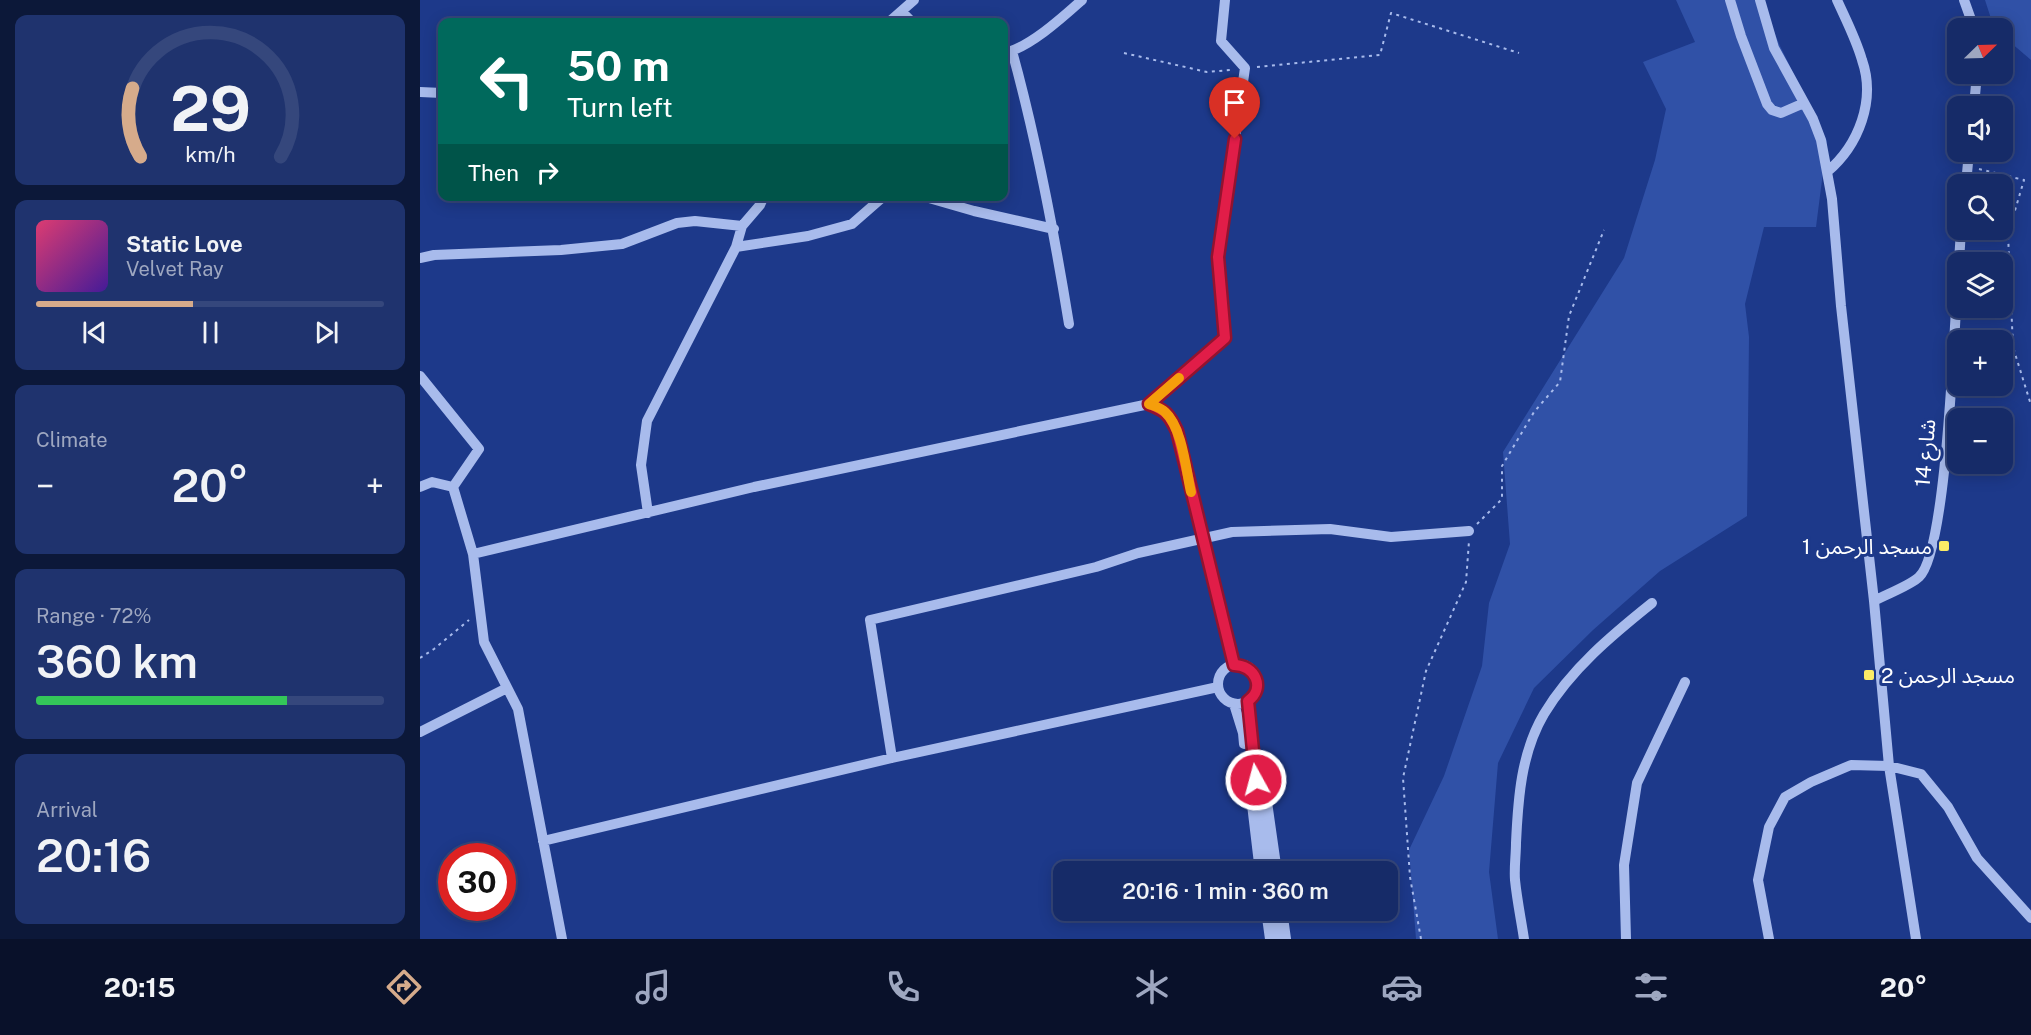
<!DOCTYPE html>
<meta charset="utf-8">
<style>
:root{--surface:#162b68;--page:#1f336e;--text:#f1f3f6;--muted:#9ea7c0;--line:#35477c;--accent:#d6ab8b}
body{margin:0;font-family:"Public Sans","Noto Sans Arabic",sans-serif;background:var(--page);color:var(--text);height:100vh;display:flex;flex-direction:column;font-size:22px;white-space:nowrap}
*{box-sizing:border-box;margin:0}
p{font-size:20px;color:var(--muted)}
.icon{flex:none;width:33px;height:33px;fill:none;stroke:currentColor;stroke-width:2;stroke-linecap:round;stroke-linejoin:round}
.map{position:relative;flex:1;overflow:hidden}
.drawer{display:flex;flex-direction:column;gap:15px;padding:15px;background:#0c1839;width:420px}
.drawer>*{flex:none}
.top-card{position:absolute;left:18px;top:18px;width:570px;height:183px;border-radius:12px;box-shadow:0 3px 15px #0003,0 0 0 2px var(--line);background:#00695c;color:#fff;overflow:hidden}
.needle{width:39px;rotate:67deg}
.buttons{position:absolute;left:1527px;top:18px;display:grid;gap:12px}
.buttons a{display:grid;place-items:center;width:66px;height:66px;border-radius:12px;background:var(--surface);box-shadow:0 3px 15px #0003,0 0 0 2px var(--line);font-size:30px}
.speed{position:absolute;left:18px;top:843px;display:flex;gap:12px;font-size:30px;font-weight:700;text-align:center}
.speed>*{display:grid;place-content:center;width:78px;height:78px;border-radius:50%;background:var(--surface);box-shadow:0 3px 15px #0003,0 0 0 2px var(--line);line-height:1}
.speed .limit{border:9px solid #d22;background:#fff;color:#111}
.pin{position:absolute;display:grid;place-items:center;width:51px;height:51px;color:#fff;margin:-62px -26px;border-radius:50% 50% 50% 0;rotate:-45deg;box-shadow:0 0 6px #0007}
.pin .icon{rotate:45deg}
.me{position:absolute;width:66px;margin:-33px;rotate:353deg;stroke-linejoin:round;filter:drop-shadow(0 0 4px #0008)}
.turn{display:flex;align-items:center;gap:21px;height:126px;padding:0 30px;font-size:27px}
.turn .icon{width:78px;height:78px;stroke-width:2.5}
.turn b{display:block;font-size:42px;line-height:51px}
.then{display:flex;align-items:center;height:57px;padding:0 30px;background:#0003;gap:12px;font-size:22px}
.big{font-size:45px;font-weight:600;line-height:1.1}
.drawer .tile{flex:1;display:flex;flex-direction:column;justify-content:center;gap:9px;min-width:0;padding:0 21px;border-radius:12px;background:var(--page)}
.drawer .dial{align-items:center;gap:0}
.dial svg{height:156px;overflow:visible;fill:none;stroke:var(--line);stroke-width:7;stroke-linecap:round;text-anchor:middle}
.dial text{fill:var(--text);stroke:none}
.song{display:flex;align-items:center;gap:18px}
.cover{width:72px;height:72px;border-radius:9px;background:linear-gradient(135deg,hsl(340 70% 55%),hsl(260 70% 35%))}
.played{height:6px;border-radius:3px;background:linear-gradient(90deg,var(--accent) 45%,var(--line) 45%)}
.keys{display:flex;justify-content:space-around;direction:ltr}
.heat{display:flex;justify-content:space-between;align-items:center;font-size:33px;direction:ltr}
.charge{height:9px;border-radius:4px;background:linear-gradient(90deg,#34c759 72%,var(--line) 0)}
.trip{position:absolute;left:633px;top:861px;width:345px;height:60px;border-radius:12px;background:var(--surface);box-shadow:0 3px 15px #0003,0 0 0 2px var(--line);font-weight:600;line-height:60px;text-align:center}
.tabs{display:flex;height:96px;justify-content:space-around;align-items:center;background:#09112a;color:var(--muted)}
.tabs .icon{width:42px;height:42px}
.tabs .on{color:var(--accent)}
.tabs b{font-size:27px;color:var(--text)}
main{display:flex;flex:1;min-height:0}
.map>svg:first-child{display:block}
</style>
<main>
<section class="drawer">
<div class="tile dial"><svg viewBox="0 0 100 80">
<path d="M14 69A42 42 0 1 1 86 69"/>
<path d="M14 69A42 42 0 0 1 10 34" stroke="#d6ab8b"/>
<text x="50" y="56" font-size="32" font-weight="700">29</text>
<text x="50" y="72" font-size="11">km/h</text>
</svg></div>
<div class="tile">
<div class="song"><i class="cover"></i><div><b>Static Love</b><p>Velvet Ray</p></div></div>
<div class="played"></div>
<div class="keys"><svg class="icon" aria-label="previous" viewBox="0 0 24 24"><path d="M18 5L8 12l10 7zM5 5v14"/></svg><svg class="icon" aria-label="pause" viewBox="0 0 24 24"><path d="M8 5v14M16 5v14"/></svg><svg class="icon" aria-label="next" viewBox="0 0 24 24"><path d="M6 5l10 7-10 7zM19 5v14"/></svg></div>
</div>
<div class="tile"><p>Climate</p>
<div class="heat"><a>−</a><b class="big">20°</b><a>+</a></div>
</div>
<div class="tile"><p>Range · 72%</p><b class="big">360 km</b><div class="charge"></div></div>
<div class="tile"><p>Arrival</p><b class="big">20:16</b></div>
</section>
<div class="map">
<svg width="1611" height="939" viewBox="0 0 1611 939">
<rect width="100%" height="100%" fill="#1d398a"/>
<!-- green -->
<path fill="#3051a7" d="M1256 0H1341L1360 46 1407 141 1396 227H1344L1325 304 1329 337 1327 516 1240 571 1173 630 1114 688 1078 763 1069 872 1078 939H996L989 850 1024 776 1062 666 1069 603 1090 544 1083 452 1204 258 1235 160 1246 109 1223 62 1275 42Z
M1565 0H1611V60L1583 36 1582 28H1574Z"/>
<g fill="none" stroke-linecap="round" stroke-linejoin="round">
<!-- path -->
<path stroke="#a8bbec" stroke-width="2" stroke-dasharray="3 4.5" stroke-linecap="butt" d="M704 53 787 72 810 70
M837 67 960 55 971 13 1099 53
M1559 169 1604 180 1588 234 1593 347 1611 405
M1057 524 1082 499V466L1114 412 1140 382 1149 316 1184 230
M0 658 14 649 49 620
M1001 939 990 877 983 778 1006 671 1046 582 1049 541"/>
<!-- minor -->
<path stroke="#a8bbec" stroke-width="10" d="M1310 0 1321 36 1347 104 1352 110 1361 113 1384 103
M1340 0 1354 48 1393 119 1401 140 1412 199 1421 306 1454 601 1469 766 1496 939
M1544 0 1554 28
M482 12 492 22
M469 22 494 0
M592 51C617 141 634 232 649 324
M584 53C609 48 643 17 662 0
M0 92 22 93
M1554 106 1557 74
M1407 172C1439 145 1456 100 1442 60 1436 39 1426 20 1417 0
M1546 184 1549 152
M502 196 554 211 634 229
M316 247 388 236 432 224 464 196
M0 258 14 255 141 250 202 244 257 223 275 221 322 226
M1539 262 1541 230
M0 376 59 449 33 487 53 554 64 642 98 709 142 939
M729 404 805 338 798 257 825 68 801 41 805 0
M0 487 12 482 33 487
M228 513 221 465 227 421 316 247 322 226 340 205 344 196
M53 554 334 487 729 404C745 411 749 414 757 431L814 665
M1454 601C1465 595 1491 585 1499 577 1527 552 1534 326 1538 277
M798 684a20 20 0 1 1 40 0a20 20 0 1 1-40 0Z
M828 701 829 726 848 872
M814 704 823 733 824 744
M0 732 87 688
M472 758 450 620 676 567 718 553 812 532 910 529 971 537 1049 531
M840 765 844 781 857 872
M828 771 840 872
M123 841 472 758 798 687
M846 910 850 939
M853 910 857 939
M862 910 866 939
M1104 939C1101 919 1097 900 1095 880 1094 868 1096 855 1096 843 1098 799 1101 753 1124 714 1151 669 1192 635 1232 603
M1206 939 1204 865 1217 783 1265 682
M1349 939 1338 880 1349 827 1365 797 1391 782 1431 765 1469 766 1501 774 1528 807 1557 858 1611 918"/>
</g>
<g fill="none" stroke-linecap="round" stroke-linejoin="round">
<defs>
<path id="route" d="M815 139 798 257 805 338 729 404C746 411 749 414 757 431L814 665C835 665 846 688 828 701L836 780"/>
</defs>
<!-- route casing -->
<use href="#route" stroke="#92132f" stroke-width="15"/>
<!-- route -->
<use href="#route" stroke="#e11d48" stroke-width="10"/>
<!-- slow -->
<path stroke="#f59e0b" stroke-width="10" d="M759 378 729 404C734 406 741 408 745 412 762 427 766 470 771 492"/>
</g>
<!-- markers -->
<g fill="#fbeb66" stroke="#1d398a" stroke-width="2">
<rect x="1518" y="540" width="12" height="12" rx="3"/>
<rect x="1443" y="669" width="12" height="12" rx="3"/>
</g>
<g text-anchor="middle" dominant-baseline="central" stroke-width="6" stroke-linejoin="round" paint-order="stroke">
<!-- street labels -->
<g font-size="21" fill="#fff" stroke="#1d398a">
<text transform="translate(1505 453) rotate(-85)">شارع 14</text>
</g>
<!-- poi labels -->
<g font-size="21" fill="#fff" stroke="#1d398a" text-anchor="end">
<text x="1512" y="546">مسجد الرحمن 1</text>
<text x="1461" y="675" text-anchor="start">مسجد الرحمن 2</text>
</g>
</g>
</svg>
<div class="buttons">
<a><svg class="needle" viewBox="-14 -14 28 28"><path d="M0-13l5 13h-10z" fill="#e53935"/><path d="M0 13l5-13h-10z" fill="#9ea7c0"/></svg></a>
<a><svg class="icon" aria-label="sound" viewBox="0 0 24 24"><path d="M4 9h4l5-4v14l-5-4H4zM17 9q2 3 0 6"/></svg></a>
<a><svg class="icon" aria-label="search" viewBox="0 0 24 24"><circle cx="10" cy="10" r="6"/><path d="M15 15l6 6"/></svg></a>
<a><svg class="icon" aria-label="layers" viewBox="0 0 24 24"><path d="M12 4l9 5-9 5-9-5zM3 14l9 5 9-5"/></svg></a>
<a>+</a>
<a>−</a>
</div>
<div class="speed"><div class="limit">30</div></div>
<div class="pin" style="left:815px;top:139px;background:#d93025"><svg class="icon" aria-label="arrive" viewBox="0 0 24 24"><path d="M6 21V4h12l-3 4 3 4H6"/></svg></div>
<svg class="me" style="left:836px;top:780px" viewBox="-20 -20 40 40"><circle r="17" fill="#e11d48" stroke="#fff" stroke-width="3"/><path d="M0-11L8 9 0 5-8 9z" fill="#fff"/></svg>
<div class="trip">20:16 · 1 min · 360 m</div>
<div class="top-card">
<div class="turn"><svg class="icon" aria-label="left" viewBox="0 0 24 24"><path d="M17 20v-9H6M10 6l-5 5 5 5"/></svg><div><b>50 m</b>Turn left</div></div>
<div class="then">Then<svg class="icon" aria-label="right" viewBox="0 0 24 24"><path d="M7 20v-9h11M14 6l5 5-5 5"/></svg></div>
</div>
</div>
</main>
<nav class="tabs">
<b>20:15</b>
<svg class="icon on" aria-label="directions" viewBox="0 0 24 24"><path d="M12 3l9 9-9 9-9-9zM9 14v-3h6M13 9l2 2-2 2"/></svg>
<svg class="icon" aria-label="music" viewBox="0 0 24 24"><path d="M9 18V5l10-2v13"/><circle cx="6" cy="18" r="3"/><circle cx="16" cy="16" r="3"/></svg>
<svg class="icon" aria-label="phone" viewBox="0 0 24 24"><path d="M5 4h4l2 5-3 2q2 4 5 5l2-3 5 2v4C11 20 4 13 5 4z"/></svg>
<svg class="icon" aria-label="climate" viewBox="0 0 24 24"><path d="M12 3v18M4 7l16 10M4 17L20 7"/></svg>
<svg class="icon" aria-label="car" viewBox="0 0 24 24"><path d="M5 17H2v-5l4-1 3-4h7l3 4 3 1v5h-3M9 17h6M6 11h13"/><circle cx="7" cy="17" r="2"/><circle cx="17" cy="17" r="2"/></svg>
<svg class="icon" aria-label="filters" viewBox="0 0 24 24"><path d="M4 7h16M4 17h16"/><circle cx="9" cy="7" r="2"/><circle cx="15" cy="17" r="2"/></svg>
<b>20°</b>
</nav>
